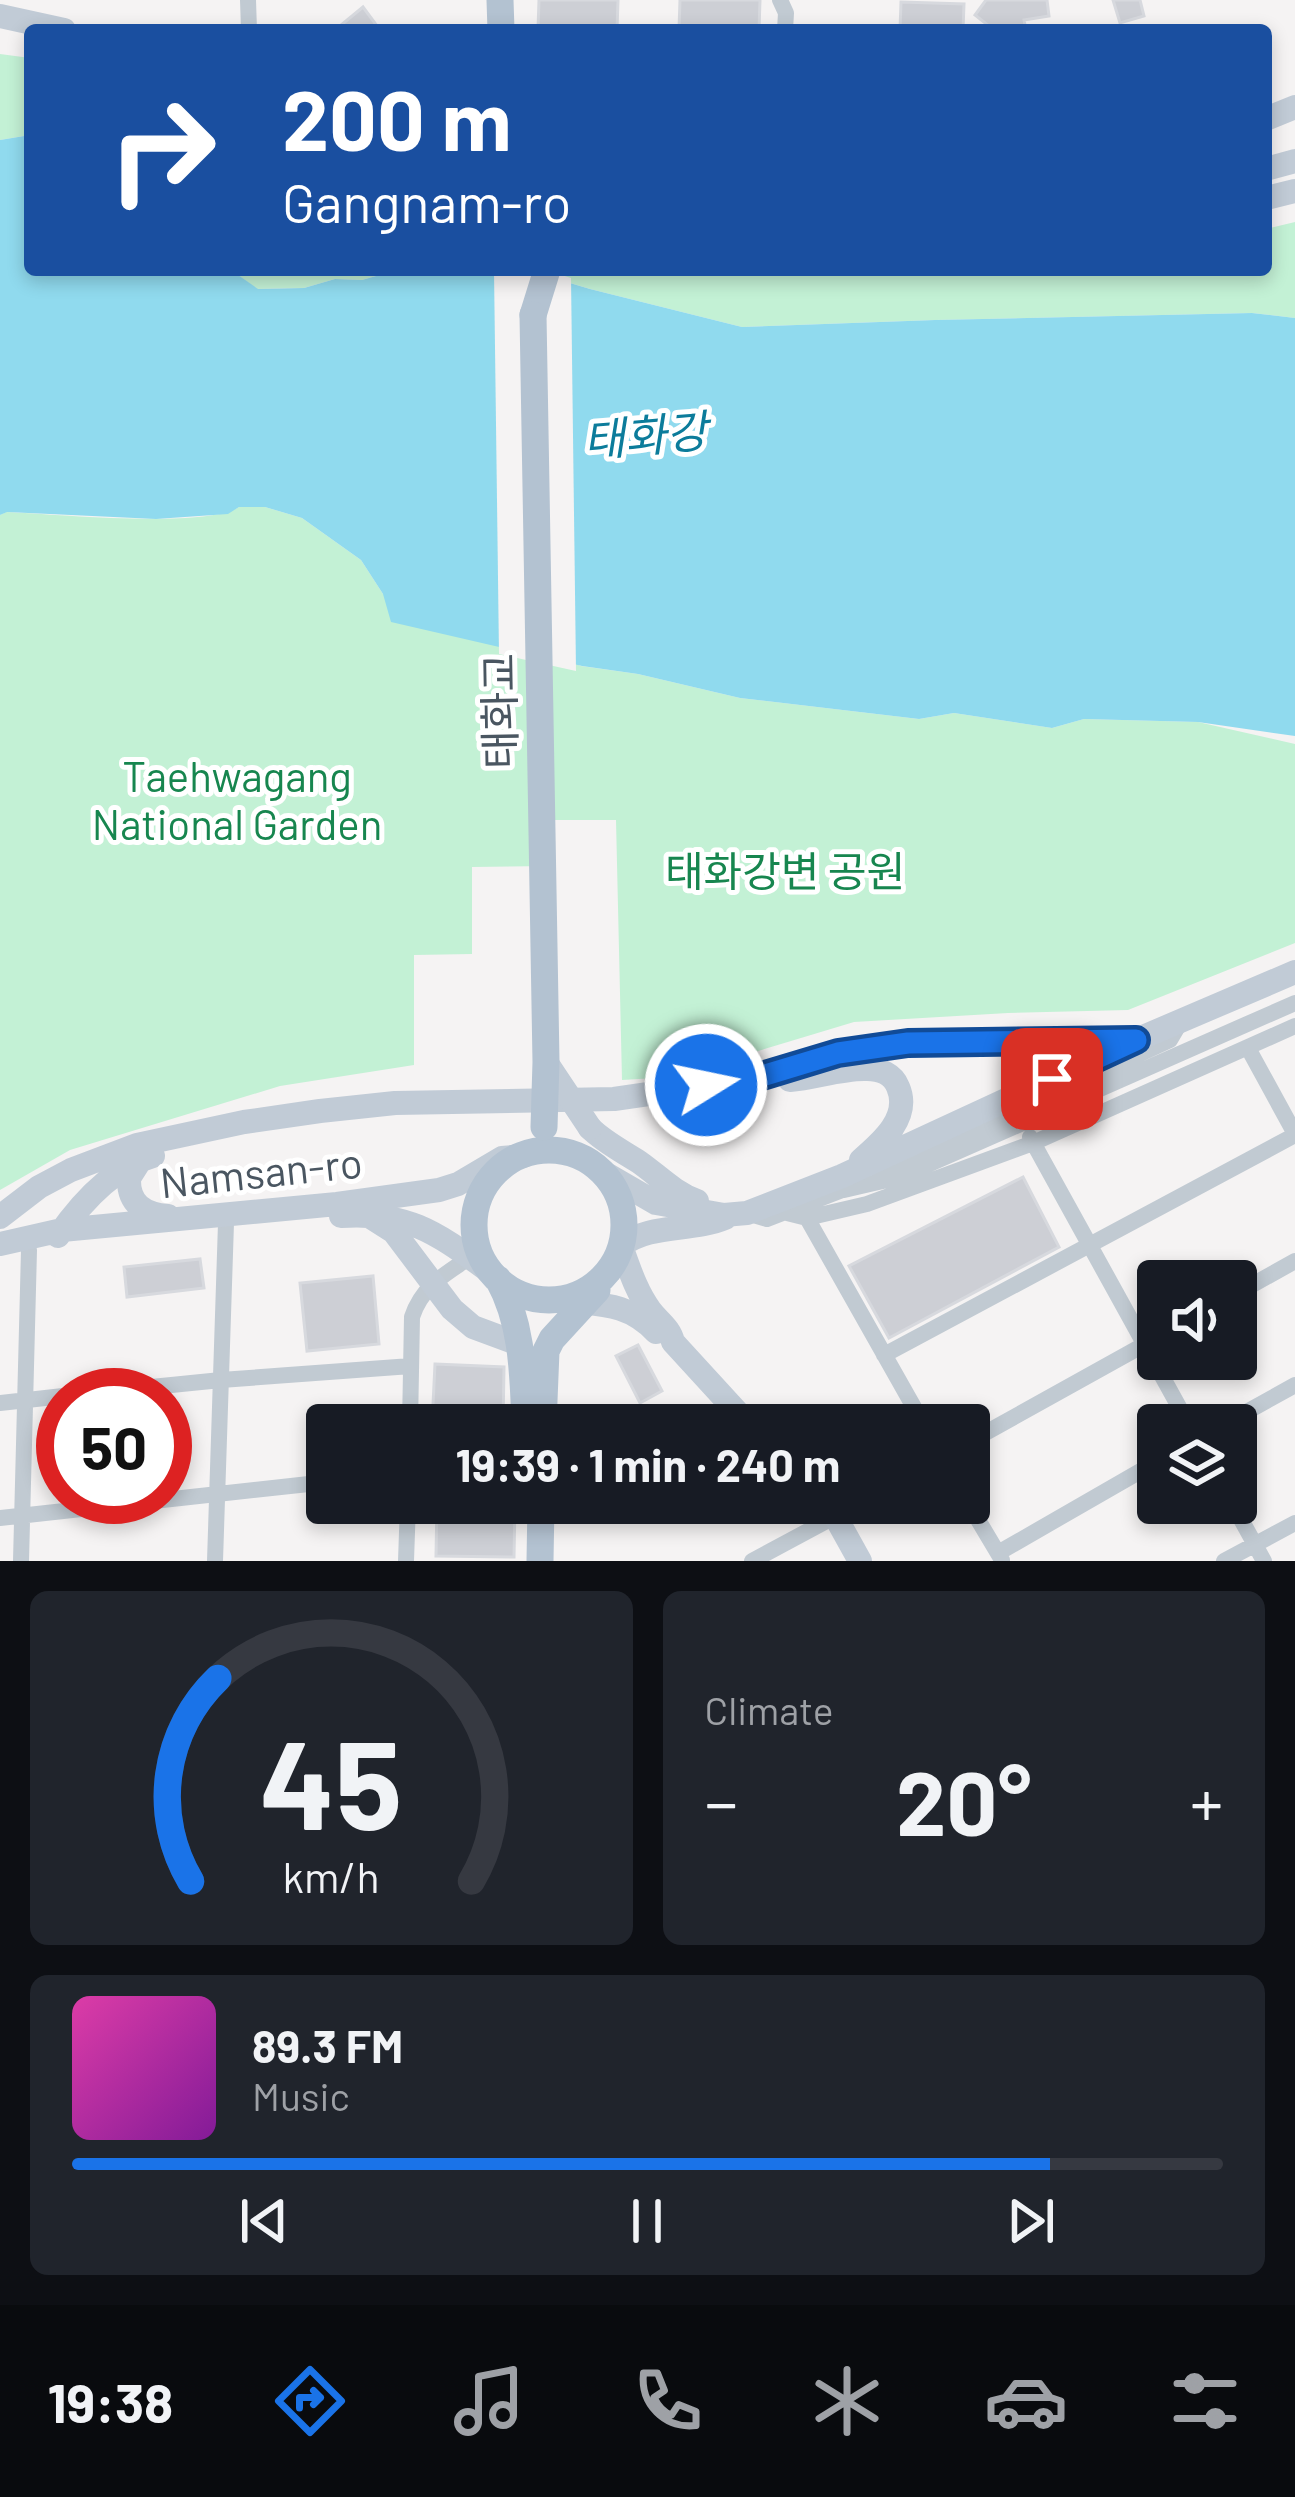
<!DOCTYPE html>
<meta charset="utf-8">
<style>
:root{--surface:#171b24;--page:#20242c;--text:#f1f3f6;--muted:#9ea1a6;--line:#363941;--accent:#1a73e8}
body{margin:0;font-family:Barlow,"Noto Sans KR",sans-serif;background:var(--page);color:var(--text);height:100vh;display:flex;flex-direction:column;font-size:45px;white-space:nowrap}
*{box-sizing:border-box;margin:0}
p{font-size:39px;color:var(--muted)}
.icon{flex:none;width:66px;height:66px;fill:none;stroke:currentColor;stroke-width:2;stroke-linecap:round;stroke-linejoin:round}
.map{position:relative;height:1561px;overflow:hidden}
.details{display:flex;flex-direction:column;gap:30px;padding:30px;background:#0d0f14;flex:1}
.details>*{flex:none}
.guide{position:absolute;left:24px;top:24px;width:1248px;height:252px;border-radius:12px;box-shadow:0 6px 18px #0003;background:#1a4fa0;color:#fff;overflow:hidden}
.tools{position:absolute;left:1137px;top:1260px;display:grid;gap:24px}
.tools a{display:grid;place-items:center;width:120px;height:120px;border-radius:12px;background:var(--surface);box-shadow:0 6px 18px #0003;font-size:60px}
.speed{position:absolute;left:36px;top:1368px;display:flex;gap:24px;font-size:60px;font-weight:700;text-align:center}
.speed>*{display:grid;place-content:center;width:156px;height:156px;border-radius:50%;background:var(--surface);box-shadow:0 6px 18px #0003;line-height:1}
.speed .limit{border:18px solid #d22;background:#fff;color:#111}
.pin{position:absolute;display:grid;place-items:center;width:102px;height:102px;color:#fff;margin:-51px;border-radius:24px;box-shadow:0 6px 18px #0006}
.me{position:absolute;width:132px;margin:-66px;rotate:80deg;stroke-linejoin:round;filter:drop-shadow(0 0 9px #0008)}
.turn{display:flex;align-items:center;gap:42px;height:252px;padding:0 60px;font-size:54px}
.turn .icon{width:156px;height:156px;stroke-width:2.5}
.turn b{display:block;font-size:84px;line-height:102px}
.big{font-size:90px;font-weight:700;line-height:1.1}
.details .card{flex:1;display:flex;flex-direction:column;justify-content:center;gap:18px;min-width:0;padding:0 42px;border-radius:18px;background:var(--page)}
.details .dial{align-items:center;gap:0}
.dial svg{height:312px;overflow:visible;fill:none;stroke:var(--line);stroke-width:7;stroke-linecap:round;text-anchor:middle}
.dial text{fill:var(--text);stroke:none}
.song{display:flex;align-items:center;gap:36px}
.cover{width:144px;height:144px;border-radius:18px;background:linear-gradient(135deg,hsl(320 70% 55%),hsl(290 70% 35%))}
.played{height:12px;border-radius:6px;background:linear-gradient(90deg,var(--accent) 85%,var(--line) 85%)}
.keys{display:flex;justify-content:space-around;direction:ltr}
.heat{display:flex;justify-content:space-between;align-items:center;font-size:66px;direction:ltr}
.details .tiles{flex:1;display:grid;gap:30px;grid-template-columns:1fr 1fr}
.card:last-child{grid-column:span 2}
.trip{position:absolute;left:306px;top:1404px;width:684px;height:120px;border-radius:12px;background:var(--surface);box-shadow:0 6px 18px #0003;font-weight:700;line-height:120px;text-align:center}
.menu{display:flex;height:192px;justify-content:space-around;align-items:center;background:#090b0e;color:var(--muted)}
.menu .icon{width:84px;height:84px}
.menu .active{color:var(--accent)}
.menu b{font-size:54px;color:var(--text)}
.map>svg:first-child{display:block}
</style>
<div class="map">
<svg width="1295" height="1561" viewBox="0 0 1295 1561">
<rect width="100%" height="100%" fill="#f5f3f3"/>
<!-- green -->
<path fill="#c3f1d5" d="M0 54 30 58V135L0 140Z
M1295 222V318L1252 313 935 320 742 327 590 289 526 270H1266V229Z
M231 270H431L383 274 362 280 335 279 304 288 257 289Z
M239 507H265L302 518 361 560 383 594 581 666 638 674 740 698 919 719 954 713 1052 728 1084 719 1198 722 1295 744V943L1128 1010 1008 1013 854 1022 672 1077 622 1080 616 820H552L551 866 472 867V954L414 955V1065L280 1086 70 1150 0 1190V515L6 512C54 514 205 529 239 507Z"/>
<!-- water -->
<path fill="#90daee" d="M30 135V270H231L258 289 304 288 335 279 362 280 383 274 431 270H526L590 289 742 327 935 320 1252 313 1295 318V736L1198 722 1084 719 1052 728 954 713 919 719 740 698 638 674 582 666 391 622 383 594 361 560 302 518 265 507H239L228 514 156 519 7 512 0 515V140Z"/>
<!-- pier -->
<path fill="#f5f3f3" d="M494 270H546L571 278 576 671 499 654Z"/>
<!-- building -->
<path fill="#cdcfd5" stroke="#d7d9de" stroke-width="3" d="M539 0H618L617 30H538Z
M680 0H760L759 30H679Z
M986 0H1047L1049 16 1024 20 1026 30H994L975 15Z
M1113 0H1140L1144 16 1120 23Z
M901 2 964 4 963 30H900Z
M363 7 380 30H335Z
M1023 1177 1059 1247 889 1338 849 1266Z
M200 1259 204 1288 127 1297 124 1267Z
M373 1276 379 1344 307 1351 300 1283Z
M638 1345 662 1391 640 1403 616 1356Z
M435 1364 504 1367 503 1425H432Z
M437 1503H515L514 1557 436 1556Z"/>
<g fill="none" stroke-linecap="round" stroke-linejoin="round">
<!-- street -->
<path stroke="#c1cad2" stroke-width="16" d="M248 0 249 30
M780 0 786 13 785 30
M1248 1048 1295 1134
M1030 1137 1189 1425
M879 1174 1170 1040 1180 1023
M844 1190 900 1177 1295 1003
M747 1213 767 1219 850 1187
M787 1213 807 1218 867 1204 1033 1143 1295 1026
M807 1218 924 1425
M1236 1294 1295 1261
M884 1355 1295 1135
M72 1395 221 1380 411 1366
M0 1403 63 1396
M410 1425 412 1317C423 1283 451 1271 478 1252
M1223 1425 1295 1385
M969 1442 1158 1337
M968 1503 1002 1560
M1232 1503 1264 1561
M0 1518 327 1482
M998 1553 1158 1461
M21 1561 29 1250
M215 1561 226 1223
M406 1561 408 1503
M752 1561 860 1503
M1224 1561 1295 1523"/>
<!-- secondary -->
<path stroke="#c1cbd6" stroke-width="24" d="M0 16 64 30
M1266 119 1295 107
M1266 169 1295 161
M1266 198 1295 191
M790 1080C815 1078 842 1068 867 1069 880 1069 893 1074 898 1087 911 1117 882 1142 861 1160
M590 1128C604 1142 622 1151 639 1162 659 1176 673 1192 697 1201
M141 1159 129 1178C128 1204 144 1214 168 1216
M599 1170 656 1203 724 1215 747 1213 842 1176 1136 1040 1295 972
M341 1216C413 1211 441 1237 496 1276
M0 1217 39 1187 71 1170 137 1145 244 1122 320 1111 395 1103 614 1099 752 1079 838 1053 909 1043 1136 1040
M372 1218 394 1232 452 1309 473 1327 519 1344
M725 1218C692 1232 650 1223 621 1246 629 1268 636 1291 650 1310 659 1322 670 1328 673 1342L749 1425
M58 1236C81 1203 114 1167 153 1156
M0 1244 62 1230 337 1204 439 1190 458 1184 502 1158 523 1156
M552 1299C594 1306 625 1299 656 1332
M823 1503 835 1516 860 1561"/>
<!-- primary -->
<path stroke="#b3c2d1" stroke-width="27" d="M500 0 501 30
M533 315 547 270
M474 1225a75 75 0 1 1 150 0a75 75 0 1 1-150 0Z
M498 1279C523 1324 523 1375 525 1425
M543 1425 546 1351 552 1339 597 1290
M540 1561 541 1503"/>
<!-- secondary-bridge -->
<path stroke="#c1cbd6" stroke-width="24" d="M546 1062 590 1128"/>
<!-- primary-bridge -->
<path stroke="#b3c2d1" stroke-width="27" d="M533 315 546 1062 544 1127"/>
</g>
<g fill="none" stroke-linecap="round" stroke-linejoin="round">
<defs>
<path id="route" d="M706 1085 752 1079 838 1053 908 1043 1136 1040 1052 1079"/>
</defs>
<!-- route casing -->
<use href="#route" stroke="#114b97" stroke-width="30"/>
<!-- route -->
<use href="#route" stroke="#1a73e8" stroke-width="21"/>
</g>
<g text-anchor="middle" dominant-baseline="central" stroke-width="10" stroke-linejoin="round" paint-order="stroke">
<!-- street labels -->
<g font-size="42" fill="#4a5661" stroke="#fff">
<text transform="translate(498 711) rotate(-91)">태화교</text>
<text transform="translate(261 1171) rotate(-6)">Namsan-ro</text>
</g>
<!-- park labels -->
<g font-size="42" fill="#17864f" stroke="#fff">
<text x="237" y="775">Taehwagang<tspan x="237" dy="48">National Garden</tspan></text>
<text x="785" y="870">태화강변 공원</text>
</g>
<!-- water labels -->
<g font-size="45" font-style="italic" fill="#0c7c9b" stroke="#fff">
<text transform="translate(645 434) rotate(-5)">태화강</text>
</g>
</g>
</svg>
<div class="tools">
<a><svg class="icon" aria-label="sound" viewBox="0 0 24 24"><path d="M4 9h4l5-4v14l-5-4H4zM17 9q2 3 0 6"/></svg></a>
<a><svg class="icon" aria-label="layers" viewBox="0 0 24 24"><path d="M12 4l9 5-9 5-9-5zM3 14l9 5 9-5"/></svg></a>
</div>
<div class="speed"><div class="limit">50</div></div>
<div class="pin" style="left:1052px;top:1079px;background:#d93025"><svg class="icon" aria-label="arrive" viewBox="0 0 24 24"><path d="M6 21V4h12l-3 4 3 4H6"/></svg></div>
<svg class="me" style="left:706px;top:1085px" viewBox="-20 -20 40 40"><circle r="17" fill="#1a73e8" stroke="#fff" stroke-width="3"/><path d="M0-11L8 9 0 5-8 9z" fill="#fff"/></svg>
<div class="trip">19:39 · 1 min · 240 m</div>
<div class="guide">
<div class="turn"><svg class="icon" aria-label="right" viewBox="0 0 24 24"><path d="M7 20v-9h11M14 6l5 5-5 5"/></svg><div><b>200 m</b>Gangnam-ro</div></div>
</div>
</div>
<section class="details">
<div class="tiles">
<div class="card dial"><svg viewBox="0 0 100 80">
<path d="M14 69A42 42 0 1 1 86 69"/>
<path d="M14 69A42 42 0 0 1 21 17" stroke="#1a73e8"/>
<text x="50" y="56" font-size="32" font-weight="700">45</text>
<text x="50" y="72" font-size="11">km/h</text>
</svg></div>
<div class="card"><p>Climate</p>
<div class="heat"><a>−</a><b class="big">20°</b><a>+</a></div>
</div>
<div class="card">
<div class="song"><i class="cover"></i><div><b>89.3 FM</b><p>Music</p></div></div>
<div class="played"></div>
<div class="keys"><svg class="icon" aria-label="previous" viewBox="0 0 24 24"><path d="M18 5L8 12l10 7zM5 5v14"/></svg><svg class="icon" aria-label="pause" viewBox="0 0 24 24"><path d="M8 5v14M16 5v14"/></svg><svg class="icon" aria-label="next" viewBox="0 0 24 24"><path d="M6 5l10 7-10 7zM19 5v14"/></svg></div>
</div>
</div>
</section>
<nav class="menu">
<b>19:38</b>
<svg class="icon active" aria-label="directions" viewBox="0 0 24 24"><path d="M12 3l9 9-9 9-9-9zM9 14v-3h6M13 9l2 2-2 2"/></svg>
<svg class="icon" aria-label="music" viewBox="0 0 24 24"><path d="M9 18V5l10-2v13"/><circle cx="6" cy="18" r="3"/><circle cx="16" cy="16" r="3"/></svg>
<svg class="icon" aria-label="phone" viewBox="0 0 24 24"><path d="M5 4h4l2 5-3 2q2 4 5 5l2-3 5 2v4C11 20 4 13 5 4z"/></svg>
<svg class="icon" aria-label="climate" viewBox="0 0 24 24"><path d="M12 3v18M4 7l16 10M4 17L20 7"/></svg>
<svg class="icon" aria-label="car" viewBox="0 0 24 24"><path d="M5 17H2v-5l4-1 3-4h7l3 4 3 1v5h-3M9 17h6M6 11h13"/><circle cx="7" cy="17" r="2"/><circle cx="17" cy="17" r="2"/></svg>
<svg class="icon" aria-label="filters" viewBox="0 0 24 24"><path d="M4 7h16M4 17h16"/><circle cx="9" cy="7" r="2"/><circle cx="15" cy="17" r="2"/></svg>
</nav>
